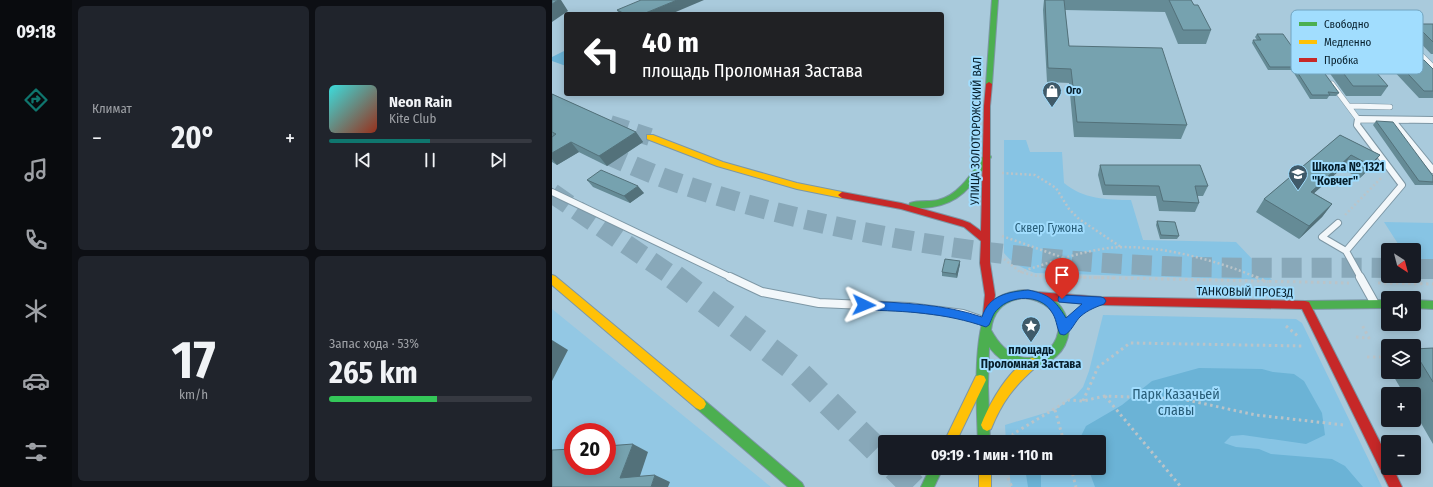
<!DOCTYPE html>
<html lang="ru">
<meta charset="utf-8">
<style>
:root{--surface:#171b24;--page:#20242c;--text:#f1f3f6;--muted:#9ea1a6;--line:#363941;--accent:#0f766e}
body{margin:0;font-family:"Fira Sans Condensed",sans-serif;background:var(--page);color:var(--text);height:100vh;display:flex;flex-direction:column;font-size:15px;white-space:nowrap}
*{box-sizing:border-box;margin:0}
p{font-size:13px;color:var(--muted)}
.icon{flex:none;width:22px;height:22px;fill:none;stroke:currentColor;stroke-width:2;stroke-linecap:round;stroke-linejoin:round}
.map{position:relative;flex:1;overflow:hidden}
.drawer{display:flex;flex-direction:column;gap:6px;padding:6px;background:#0d0f14;width:480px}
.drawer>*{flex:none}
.banner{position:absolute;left:12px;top:12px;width:380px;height:84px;border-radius:4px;box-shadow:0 2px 10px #0003;background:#202124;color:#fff;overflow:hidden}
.needle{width:26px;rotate:144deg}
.fabs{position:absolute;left:829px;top:243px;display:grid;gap:8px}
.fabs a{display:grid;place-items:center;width:40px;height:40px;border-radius:4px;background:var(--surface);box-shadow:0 2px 10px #0003;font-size:20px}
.speed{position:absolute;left:12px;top:423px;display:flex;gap:8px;font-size:20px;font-weight:700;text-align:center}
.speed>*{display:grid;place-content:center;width:52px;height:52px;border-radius:50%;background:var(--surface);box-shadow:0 2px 10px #0003;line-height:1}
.speed .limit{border:6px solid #d22;background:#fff;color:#111}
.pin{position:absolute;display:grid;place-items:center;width:34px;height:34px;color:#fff;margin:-41px -17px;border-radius:50% 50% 50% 0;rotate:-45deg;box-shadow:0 0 4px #0007}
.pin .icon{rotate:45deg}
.me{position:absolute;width:44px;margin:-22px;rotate:92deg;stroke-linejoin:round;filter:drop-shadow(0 0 3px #0008)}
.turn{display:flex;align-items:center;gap:14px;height:84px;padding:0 12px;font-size:18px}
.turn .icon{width:52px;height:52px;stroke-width:2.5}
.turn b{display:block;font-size:28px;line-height:34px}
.big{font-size:30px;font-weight:700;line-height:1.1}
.drawer .card{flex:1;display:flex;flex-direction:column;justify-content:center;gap:6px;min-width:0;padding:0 14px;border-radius:6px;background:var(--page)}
.drawer .dial{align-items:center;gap:0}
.dial b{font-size:52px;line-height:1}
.song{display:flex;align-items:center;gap:12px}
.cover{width:48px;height:48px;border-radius:6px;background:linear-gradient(135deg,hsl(180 70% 55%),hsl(10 70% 35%))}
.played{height:4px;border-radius:2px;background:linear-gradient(90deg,var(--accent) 50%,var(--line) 50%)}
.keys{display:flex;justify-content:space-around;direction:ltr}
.heat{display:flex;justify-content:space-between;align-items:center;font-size:22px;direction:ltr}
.charge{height:6px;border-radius:3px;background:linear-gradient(90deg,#34c759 53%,var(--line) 0)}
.drawer .tiles{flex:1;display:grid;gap:6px;grid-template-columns:repeat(2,1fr)}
.trip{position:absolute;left:326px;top:435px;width:228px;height:40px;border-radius:4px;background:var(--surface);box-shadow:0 2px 10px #0003;font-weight:700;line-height:40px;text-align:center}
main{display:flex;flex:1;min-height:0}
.dock{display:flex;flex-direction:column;width:72px;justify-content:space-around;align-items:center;background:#090b0e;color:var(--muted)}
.dock .icon{width:28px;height:28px}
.dock .current{color:var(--accent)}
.dock b{font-size:18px;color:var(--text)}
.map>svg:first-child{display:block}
</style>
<main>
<nav class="dock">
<b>09:18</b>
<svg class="icon current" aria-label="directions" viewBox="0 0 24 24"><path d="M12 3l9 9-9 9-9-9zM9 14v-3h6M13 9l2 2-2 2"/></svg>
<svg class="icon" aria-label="music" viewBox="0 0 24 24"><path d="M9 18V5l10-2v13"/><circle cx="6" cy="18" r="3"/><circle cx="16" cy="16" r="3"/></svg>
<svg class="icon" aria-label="phone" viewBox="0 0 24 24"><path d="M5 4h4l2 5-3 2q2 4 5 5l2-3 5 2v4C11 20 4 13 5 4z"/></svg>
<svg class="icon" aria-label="climate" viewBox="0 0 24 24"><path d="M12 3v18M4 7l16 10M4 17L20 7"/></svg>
<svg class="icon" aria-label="car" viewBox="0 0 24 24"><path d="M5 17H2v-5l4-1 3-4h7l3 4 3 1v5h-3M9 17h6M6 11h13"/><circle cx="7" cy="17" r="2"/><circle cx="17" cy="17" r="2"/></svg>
<svg class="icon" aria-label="filters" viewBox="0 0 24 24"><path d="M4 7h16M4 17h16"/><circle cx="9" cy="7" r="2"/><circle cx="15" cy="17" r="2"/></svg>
</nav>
<section class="drawer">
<div class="tiles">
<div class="card"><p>Климат</p>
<div class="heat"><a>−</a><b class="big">20°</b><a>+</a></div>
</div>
<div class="card">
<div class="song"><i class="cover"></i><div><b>Neon Rain</b><p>Kite Club</p></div></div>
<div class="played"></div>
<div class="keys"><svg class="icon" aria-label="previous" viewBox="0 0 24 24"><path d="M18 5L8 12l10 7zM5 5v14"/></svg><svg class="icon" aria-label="pause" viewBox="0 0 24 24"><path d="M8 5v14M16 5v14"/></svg><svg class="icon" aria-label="next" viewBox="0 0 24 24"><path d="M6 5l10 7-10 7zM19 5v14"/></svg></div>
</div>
<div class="card dial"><b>17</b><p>km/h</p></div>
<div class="card"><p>Запас хода · 53%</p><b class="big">265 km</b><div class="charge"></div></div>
</div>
</section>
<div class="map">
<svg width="881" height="487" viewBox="0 0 881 487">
<rect width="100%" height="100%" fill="#a9cadc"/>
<!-- built -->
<path fill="#93c8e4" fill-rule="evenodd" d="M0 309 219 487H0ZM21 432H55V466H21Z"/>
<!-- green -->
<path fill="#87c4e4" d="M452 140H474L478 152H510L512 183C531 199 555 200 579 200L591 240 684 242 720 280 483 273C470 268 461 264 452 253Z
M832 222 881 223V274L865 273 862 268V250H850Z
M551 315 744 319 750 323 830 487H459L457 468H547V442H454L453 425 503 410 524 395 531 387 537 371Z"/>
<!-- forest -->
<path fill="#6bb3d6" d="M14 50V66L0 61V57Z
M647 368 710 369 721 372 742 374 752 381 770 413 773 435 754 444 691 435 679 436 672 443 684 447 707 449 719 454 780 459 793 466 811 487H543L536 468H547V442H530L529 436 534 426 570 405 600 381Z
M473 468H489V487H476Z"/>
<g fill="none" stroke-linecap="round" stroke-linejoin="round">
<!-- secondary-tunnel -->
<path stroke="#88a8b9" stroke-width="18" stroke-dasharray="18 9" stroke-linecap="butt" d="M58 124 98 137"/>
<!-- primary-tunnel-far1 -->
<path stroke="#88a8b9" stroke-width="20" stroke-dasharray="20 10" stroke-linecap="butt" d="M0 128C45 150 91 172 138 187 291 237 452 260 612 266 687 269 761 267 836 268
M0 193 123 278
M862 269H881"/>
<!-- primary-tunnel -->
<path stroke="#88a8b9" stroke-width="26" stroke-dasharray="26 14" stroke-linecap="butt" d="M122 277 240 367 333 458
M343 468 362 487"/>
<defs>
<path id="lane-far2" d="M868 54 881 67
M771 71 766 64 785 65
M780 84 806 119
M797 106 838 107
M806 120H856"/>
<path id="lane-far1" d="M840 120 881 170
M0 192 180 278
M786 223 770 237 794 251
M809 278 794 251 850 185 805 125 806 119 881 120"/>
<path id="lane" d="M178 277 210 292 267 303 357 307 411 314 434 322
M808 277 822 302"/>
<path id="fast" d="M440 0H446L440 84 437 86 434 84Z
M435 154 438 155 439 157 438 159C421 183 411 202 380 207 373 208 365 209 358 207L357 205 358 203C367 200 377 202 386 200 408 195 420 172 432 155Z
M472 290C486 291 500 295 509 307 539 350 473 395 437 347L436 386 438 442H426C425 410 419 325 440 302 448 294 461 291 472 290ZM472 298C481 299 489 301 497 308 529 337 472 391 439 330 441 311 452 300 472 298Z
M836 300V308L753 309 749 308 748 305 749 302 753 301Z
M862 300 881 301V309L862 308Z
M148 398 152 400 250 483 252 487H236L144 408 142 404 144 400Z
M378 468H391L382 487H369Z"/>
<path id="slow" d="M95 135H101L171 162 245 183 290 192 294 195 290 198 245 189 165 166 95 139Z
M0 275 3 276 152 400 154 404 152 408 148 410 144 408 0 285Z
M480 358 484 359 485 363 484 367C462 386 450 402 439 429L435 431 431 429 429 425C437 404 458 366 480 358Z
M428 375 432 376 434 380 404 442H392L424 376Z
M427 468H439V487H427Z"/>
<path id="jam" d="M437 82 440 84 438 106V263L443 295 440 317 436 318 432 317 431 314 433 295 428 263 429 241 412 227 349 209 290 198 286 195 290 192 349 203 410 220 418 223 429 231 432 106 434 84Z
M485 292 549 297 753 301 757 302 836 458V468H841L850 487H837L750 309 549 305 485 300 482 299 480 296 482 293Z"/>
</defs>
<!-- lane-far2 casing -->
<use href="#lane-far2" stroke="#7d97a5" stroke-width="6"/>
<!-- lane-far1 casing -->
<use href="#lane-far1" stroke="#7d97a5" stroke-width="8"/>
<!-- lane casing -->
<use href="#lane" stroke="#7d97a5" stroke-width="10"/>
<!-- fast casing -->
<use href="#fast" stroke="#7d97a5" stroke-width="2"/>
<!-- slow casing -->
<use href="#slow" stroke="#7d97a5" stroke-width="2"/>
<!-- jam casing -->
<use href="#jam" stroke="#7d97a5" stroke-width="2"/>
<!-- path-far1 -->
<path stroke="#bac4c9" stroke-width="2.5" stroke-dasharray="2 2.5" stroke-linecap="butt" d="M450 173 483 175 504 188 517 209 527 219 569 247
M793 215 830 177
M450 236 512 258
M452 259 468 272 485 276 563 278
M468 272C497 263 526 252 557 248 602 243 665 260 706 278"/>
<!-- path -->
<path stroke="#bac4c9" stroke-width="3" stroke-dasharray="2.5 3.5" stroke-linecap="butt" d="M519 277 797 283
M704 277 716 282
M826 283 881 284
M734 326 747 337
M804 337 817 338 809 323
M815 357H836
M553 396 629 487
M531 401 546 367 578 343 752 346
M503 410 512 442
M460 442 461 434 517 400 531 401 553 396 630 399 704 415 792 425
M519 468 524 487
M456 478 460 487"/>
<!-- lane-far2 -->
<use href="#lane-far2" stroke="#f2f7fa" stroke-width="5"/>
<!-- lane-far1 -->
<use href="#lane-far1" stroke="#f2f7fa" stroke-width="6"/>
<!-- lane -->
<use href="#lane" stroke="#f2f7fa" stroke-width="8"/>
<!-- fast -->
<use href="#fast" fill="#4caf50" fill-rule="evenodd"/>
<!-- slow -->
<use href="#slow" fill="#ffc107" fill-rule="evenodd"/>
<!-- jam -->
<use href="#jam" fill="#c62828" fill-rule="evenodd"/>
</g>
<!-- wall -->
<path fill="#658b96" d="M492 0H639L642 5 659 30 654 44H626L613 12 513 10 517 46 635 125 629 139 522 137 517 83 495 82 491 10Z
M65 10 119 14H67Z
M863 24H881V54H879L858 32Z
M705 34 743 51 787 93 784 96H777L775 99H758L740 70H716L700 43 701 40H705L703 37Z
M780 58 836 86 829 96H794L774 68Z
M843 60 881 69V98H867L838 67Z
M0 94 84 132 91 142 55 166 27 152 5 165 0 162Z
M824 121 881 176V185H863L821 125Z
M788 135 828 155 818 168 808 178 789 169 762 193 780 204 770 217 747 239 704 212 712 199Z
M548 165 656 186 651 196H645L647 203 643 212 607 211 604 196 551 195 546 175Z
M35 180 92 193 78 203 41 187Z
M605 221 627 236 625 239H608L604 225Z
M408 264 405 278 390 276V272Z
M881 348V444L862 411V394H852L839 372H862V349Z"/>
<!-- shaded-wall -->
<path fill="#53717a" d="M6 0H9L16 11 0 22V4Z
M125 0H152L119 14H91Z
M84 132 91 142 55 166 47 156Z
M19 142 27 152 5 165 0 159V153Z
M799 155 789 169 749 205 759 192Z
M828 155 818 168 808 178 818 165Z
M86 186 92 193 78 203 72 196Z
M780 204 770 217 747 239 757 226Z
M408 261V264L405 278 404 274Z
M0 340 16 350 0 381Z
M81 444 96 452 85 485 68 478Z
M103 475 118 482 116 487H99Z"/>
<!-- building -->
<path fill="#76a2af" stroke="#53717a" d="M0 0H6L0 4Z
M89 0H125L91 14H73L65 10Z
M493 0H512L517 46 610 48 635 125 525 122 519 69 496 68Z
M617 0H639L642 5H646L659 30H631Z
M863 24H881V42Z
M705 34H731L743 51H747L755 63H765L787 93 776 92 778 95H760L742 67H718L701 40H709Z
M811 57 836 86H801L780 58 807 59Z
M843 60H872L881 69V91H872Z
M0 94 84 132 47 156 19 142 0 153V137L4 134 0 132Z
M824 121 841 122 881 176V182L867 181Z
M788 135 828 155 818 165 799 155 759 192 780 204 757 226 712 199Z
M548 165H648L656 186H643L647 203 611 201 607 186 553 185Z
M49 170 86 186 72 196 35 180Z
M605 221 623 222 627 236 609 235Z
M393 259 408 261 404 274 390 272Z
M881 348V382L862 351V349Z
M81 444 68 478 103 475 99 487H0V450L21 449V466H55V446Z"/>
<!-- route -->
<path fill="#1a73e8" stroke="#114b97" d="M476 290C497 294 503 300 514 318L530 304 507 302 506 299 507 296 510 295 549 297 552 298 554 301 552 304C544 307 536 310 529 316 523 321 519 333 512 335L508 334C504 326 505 319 499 311 488 294 459 295 446 309 441 313 440 319 437 325L434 327C394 313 354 311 312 310L308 308 307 305 308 302 312 301C352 303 392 304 430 317 437 295 456 292 476 290Z"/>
<!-- icons -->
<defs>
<symbol id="shop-pin" viewBox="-11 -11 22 30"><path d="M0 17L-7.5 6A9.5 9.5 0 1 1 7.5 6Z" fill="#3f5a69" stroke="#a1ddfe"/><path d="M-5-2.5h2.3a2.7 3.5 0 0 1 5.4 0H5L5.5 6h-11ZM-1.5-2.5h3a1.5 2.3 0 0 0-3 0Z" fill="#fff"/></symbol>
<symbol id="school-pin" viewBox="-11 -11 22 30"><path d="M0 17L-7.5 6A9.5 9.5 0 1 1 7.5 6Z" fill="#3f5a69" stroke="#a1ddfe"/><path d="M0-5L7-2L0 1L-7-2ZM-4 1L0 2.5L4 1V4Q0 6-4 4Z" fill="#fff"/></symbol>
<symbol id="sight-pin" viewBox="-11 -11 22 30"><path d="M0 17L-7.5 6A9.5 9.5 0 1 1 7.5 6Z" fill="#3f5a69" stroke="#a1ddfe"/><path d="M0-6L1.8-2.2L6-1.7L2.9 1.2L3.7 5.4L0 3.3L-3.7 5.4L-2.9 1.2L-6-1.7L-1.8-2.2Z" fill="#fff"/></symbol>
</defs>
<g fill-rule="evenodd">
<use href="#shop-pin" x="489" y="80" width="22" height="30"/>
<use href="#school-pin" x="735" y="163" width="22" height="30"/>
<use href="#sight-pin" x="468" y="315" width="22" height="30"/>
</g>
<g text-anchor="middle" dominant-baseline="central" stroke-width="4" stroke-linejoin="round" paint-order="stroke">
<!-- far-poi labels -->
<g font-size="10" font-weight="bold" fill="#061e2b" stroke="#a1ddfe" text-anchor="start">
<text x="514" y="91">Ого</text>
</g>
<!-- street labels -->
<g font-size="12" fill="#061e2b" stroke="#a1ddfe">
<text transform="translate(424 131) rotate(-89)">УЛИЦА ЗОЛОТОРОЖСКИЙ ВАЛ</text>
<text transform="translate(693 292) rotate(1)">ТАНКОВЫЙ ПРОЕЗД</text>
</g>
<!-- poi labels -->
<g font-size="12" font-weight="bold" fill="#061e2b" stroke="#a1ddfe" text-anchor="start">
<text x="760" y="167">Школа № 1321<tspan x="760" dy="14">"Ковчег"</tspan></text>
<text x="479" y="350" text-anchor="middle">площадь<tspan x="479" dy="14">Проломная Застава</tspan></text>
</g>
<!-- park labels -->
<g font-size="12" fill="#275c77" stroke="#a1ddfe">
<text x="497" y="228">Сквер Гужона</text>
</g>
<!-- near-park labels -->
<g font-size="14" fill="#275c77" stroke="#a1ddfe">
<text x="624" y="394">Парк Казачьей<tspan x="624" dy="16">славы</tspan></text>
</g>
</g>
<!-- legend -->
<rect x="739" y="10" width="132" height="64" rx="6" fill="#a1ddfe" stroke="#72a4bf" stroke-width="1"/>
<rect x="747" y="22" width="18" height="4" fill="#4caf50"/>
<rect x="747" y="40" width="18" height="4" fill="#ffc107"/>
<rect x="747" y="58" width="18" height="4" fill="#c62828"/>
<g font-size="11" fill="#061e2b">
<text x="772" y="28">Свободно</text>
<text x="772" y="46">Медленно</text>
<text x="772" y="64">Пробка</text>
</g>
</svg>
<div class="fabs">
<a><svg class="needle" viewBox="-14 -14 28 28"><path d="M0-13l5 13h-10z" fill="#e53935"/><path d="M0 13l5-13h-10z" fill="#9ea1a6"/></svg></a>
<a><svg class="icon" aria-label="sound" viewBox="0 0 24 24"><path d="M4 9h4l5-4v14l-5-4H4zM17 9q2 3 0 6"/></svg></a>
<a><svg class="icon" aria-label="layers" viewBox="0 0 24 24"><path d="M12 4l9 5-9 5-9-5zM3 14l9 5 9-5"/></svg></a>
<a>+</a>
<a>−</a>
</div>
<div class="speed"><div class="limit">20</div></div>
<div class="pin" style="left:510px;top:299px;background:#d93025"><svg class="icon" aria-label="arrive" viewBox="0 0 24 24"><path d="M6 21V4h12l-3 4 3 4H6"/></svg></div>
<svg class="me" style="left:312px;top:305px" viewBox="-20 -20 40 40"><path d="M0-17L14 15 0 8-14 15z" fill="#1a73e8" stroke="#fff" stroke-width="4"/></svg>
<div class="trip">09:19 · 1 мин · 110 m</div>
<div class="banner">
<div class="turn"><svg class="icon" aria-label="left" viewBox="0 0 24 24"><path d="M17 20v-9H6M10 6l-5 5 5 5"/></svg><div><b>40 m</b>площадь Проломная Застава</div></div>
</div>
</div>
</main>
